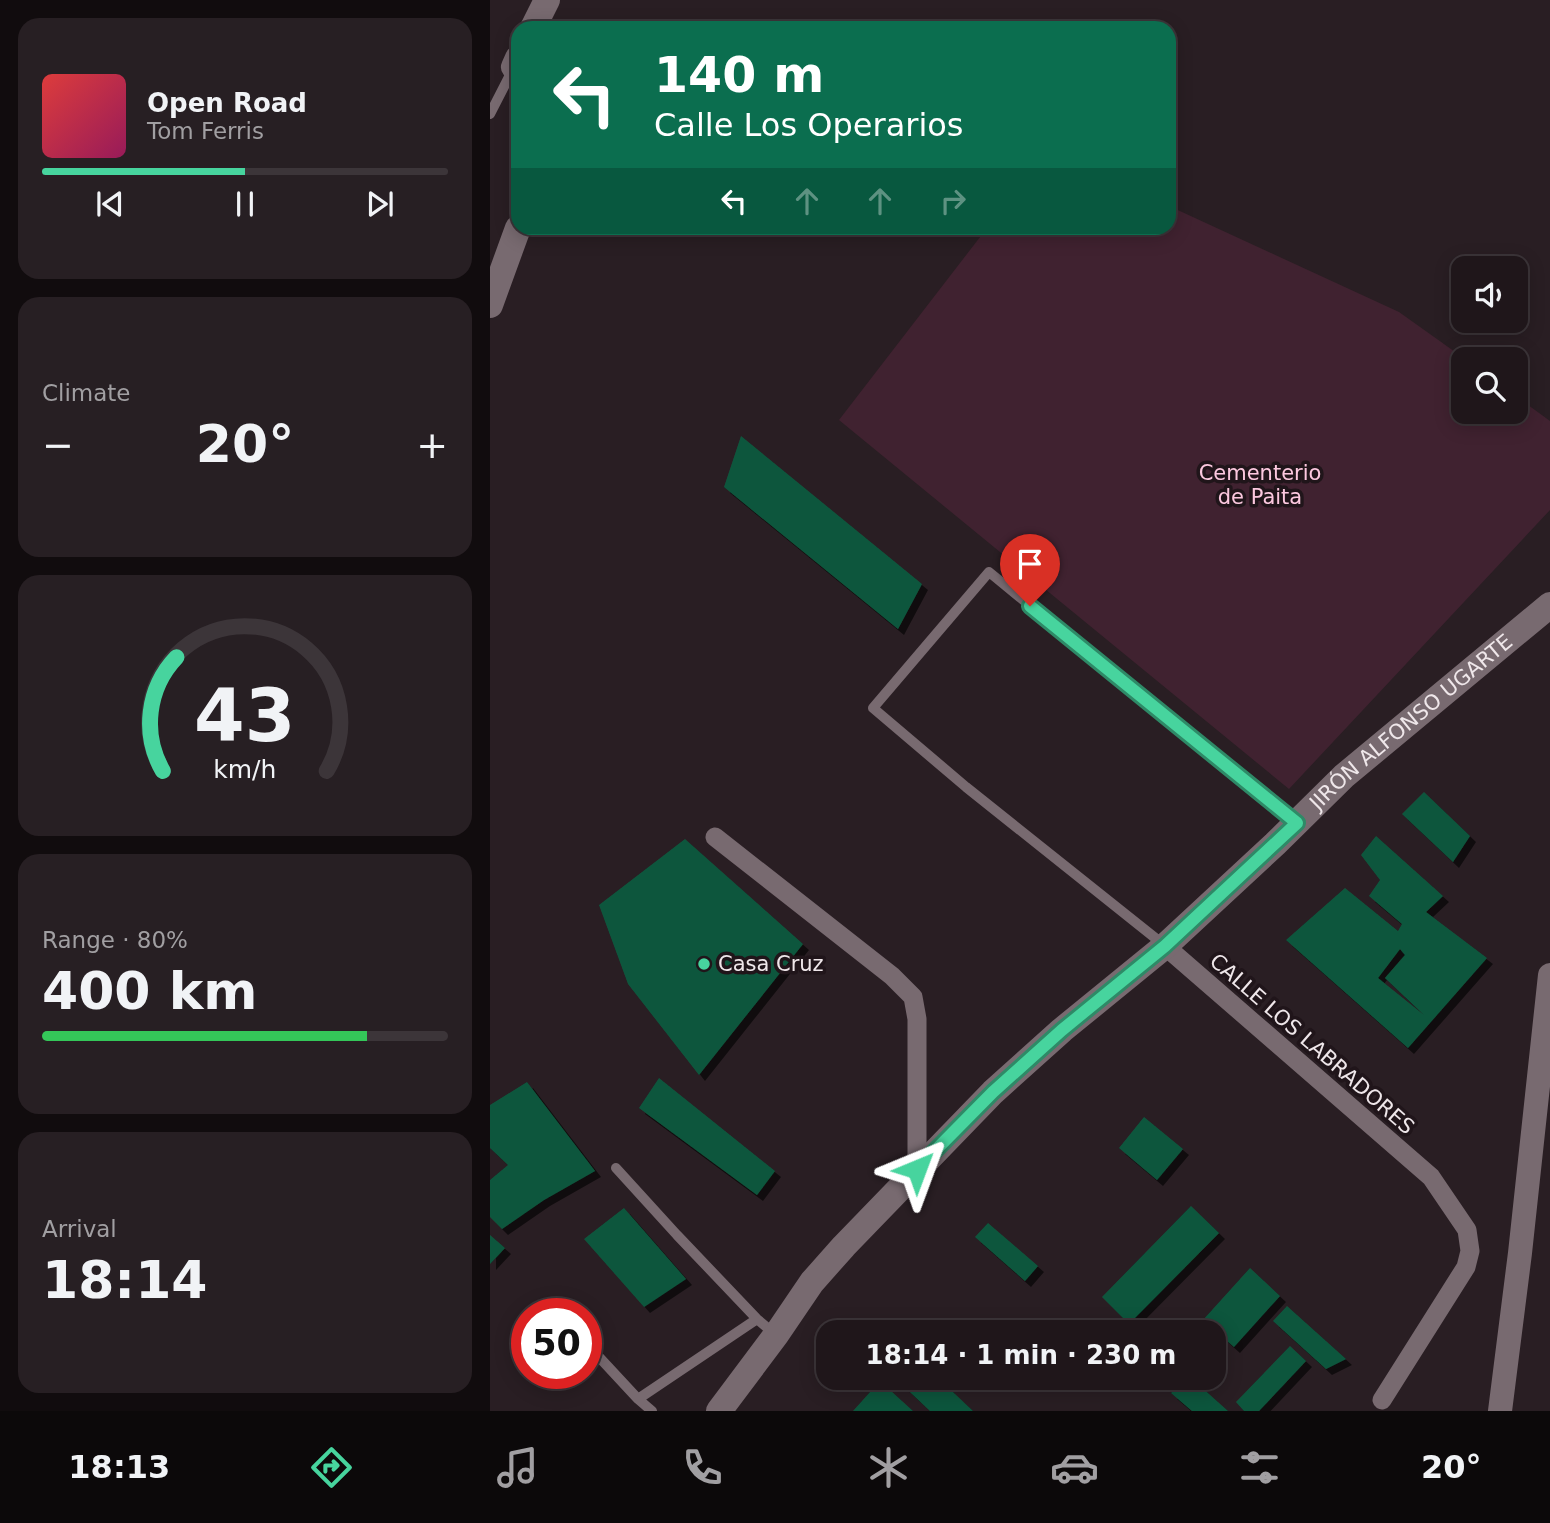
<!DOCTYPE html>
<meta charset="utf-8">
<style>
:root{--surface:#1f161a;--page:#271f23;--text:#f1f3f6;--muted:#a19fa2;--line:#3c3539;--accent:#47d49e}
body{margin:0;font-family:"DejaVu Sans",sans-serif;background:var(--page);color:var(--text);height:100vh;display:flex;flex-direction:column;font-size:26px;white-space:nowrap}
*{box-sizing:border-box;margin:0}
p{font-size:23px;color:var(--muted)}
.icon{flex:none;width:38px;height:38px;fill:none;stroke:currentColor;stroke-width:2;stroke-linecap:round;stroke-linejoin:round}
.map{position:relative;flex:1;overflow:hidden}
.panel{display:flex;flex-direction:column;gap:18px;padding:18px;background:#110c0e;width:490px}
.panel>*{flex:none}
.top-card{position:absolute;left:21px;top:21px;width:665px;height:214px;border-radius:21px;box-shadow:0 4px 18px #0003,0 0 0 2px var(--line);background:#0b6e4f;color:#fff;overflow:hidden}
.buttons{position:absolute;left:961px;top:256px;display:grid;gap:14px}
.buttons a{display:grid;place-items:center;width:77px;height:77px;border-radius:14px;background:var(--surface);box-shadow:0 4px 18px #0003,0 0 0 2px var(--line);font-size:35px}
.speed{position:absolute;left:21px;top:1298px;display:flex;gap:14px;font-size:35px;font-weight:700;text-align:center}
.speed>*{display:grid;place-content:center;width:91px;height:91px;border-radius:50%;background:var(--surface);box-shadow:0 4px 18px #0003,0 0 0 2px var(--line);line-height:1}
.speed .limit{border:10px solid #d22;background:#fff;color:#111}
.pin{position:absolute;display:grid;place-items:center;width:60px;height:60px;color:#fff;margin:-72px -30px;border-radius:50% 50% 50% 0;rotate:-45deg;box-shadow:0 0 7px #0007}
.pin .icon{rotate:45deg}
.me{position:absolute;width:77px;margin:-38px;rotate:44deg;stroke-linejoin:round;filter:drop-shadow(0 0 5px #0008)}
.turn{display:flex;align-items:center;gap:24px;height:147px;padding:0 28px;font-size:32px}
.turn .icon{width:91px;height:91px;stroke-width:2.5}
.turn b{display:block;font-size:49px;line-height:60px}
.lanes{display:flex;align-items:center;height:66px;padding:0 28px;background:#0003;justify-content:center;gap:35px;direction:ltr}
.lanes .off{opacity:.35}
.big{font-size:52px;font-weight:700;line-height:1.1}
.panel .tile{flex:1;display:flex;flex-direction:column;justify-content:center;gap:10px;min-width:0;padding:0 24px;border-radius:21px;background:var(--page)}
.panel .dial{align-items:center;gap:0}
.dial svg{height:182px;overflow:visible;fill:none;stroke:var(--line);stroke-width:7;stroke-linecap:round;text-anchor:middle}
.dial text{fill:var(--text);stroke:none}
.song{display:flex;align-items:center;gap:21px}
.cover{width:84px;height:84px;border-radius:10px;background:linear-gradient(135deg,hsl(0 70% 55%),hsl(330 70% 35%))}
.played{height:7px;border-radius:4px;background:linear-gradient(90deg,var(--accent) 50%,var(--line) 50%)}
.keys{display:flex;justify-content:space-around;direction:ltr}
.heat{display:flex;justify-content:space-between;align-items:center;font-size:38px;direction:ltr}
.charge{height:10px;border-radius:5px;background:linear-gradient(90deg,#34c759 80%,var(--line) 0)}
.trip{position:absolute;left:326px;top:1320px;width:410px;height:70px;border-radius:21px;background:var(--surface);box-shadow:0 4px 18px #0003,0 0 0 2px var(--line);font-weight:700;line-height:70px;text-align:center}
.dock{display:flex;height:112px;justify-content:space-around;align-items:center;background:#0c090a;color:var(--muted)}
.dock .icon{width:49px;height:49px}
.dock .on{color:var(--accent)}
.dock b{font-size:32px;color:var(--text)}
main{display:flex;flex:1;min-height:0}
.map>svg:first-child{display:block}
</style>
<main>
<section class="panel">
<div class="tile">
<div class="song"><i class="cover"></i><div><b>Open Road</b><p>Tom Ferris</p></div></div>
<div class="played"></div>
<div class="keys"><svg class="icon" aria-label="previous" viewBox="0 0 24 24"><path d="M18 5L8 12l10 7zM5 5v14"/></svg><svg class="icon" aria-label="pause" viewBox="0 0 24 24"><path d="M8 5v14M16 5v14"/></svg><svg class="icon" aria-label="next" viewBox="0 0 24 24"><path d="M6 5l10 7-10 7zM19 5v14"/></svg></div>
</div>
<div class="tile"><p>Climate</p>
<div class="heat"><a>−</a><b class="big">20°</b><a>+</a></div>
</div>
<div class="tile dial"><svg viewBox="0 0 100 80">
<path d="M14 69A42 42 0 1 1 86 69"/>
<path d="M14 69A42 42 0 0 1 20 19" stroke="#47d49e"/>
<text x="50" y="56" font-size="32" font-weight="700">43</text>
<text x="50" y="72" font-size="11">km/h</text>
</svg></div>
<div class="tile"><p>Range · 80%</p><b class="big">400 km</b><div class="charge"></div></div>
<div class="tile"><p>Arrival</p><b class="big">18:14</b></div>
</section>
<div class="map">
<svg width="1060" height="1411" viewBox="0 0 1060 1411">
<defs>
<filter id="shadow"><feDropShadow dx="6" dy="6" stdDeviation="0" flood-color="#0009"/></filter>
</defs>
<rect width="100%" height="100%" fill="#291e23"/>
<!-- green -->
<path fill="#402230" d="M679 206 909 312 975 359H973V411H1026V396L1060 421V510L799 789 349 420 497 228H679Z"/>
<!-- building -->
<path fill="#0f573d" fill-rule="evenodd" filter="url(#shadow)" d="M251 436 432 584 408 629 234 487Z
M934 792 980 836 963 862 912 814Z
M886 836 953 896 936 912 997 958 918 1048 796 940 855 888 908 931 912 924 879 896 890 880 871 855ZM910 949 915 955 895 978 934 1015 888 978Z
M195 839 313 944 209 1075 138 984 109 905Z
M169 1078 285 1171 267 1195 149 1108Z
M37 1082 105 1171 54 1200 12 1229 0 1217V1180L18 1165 0 1148V1105Z
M654 1117 693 1149 667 1180 629 1148Z
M701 1206 729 1233 639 1324 612 1297Z
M134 1208 196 1279 154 1307 94 1239Z
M498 1223 548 1266 535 1281 485 1237Z
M0 1235 15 1248 0 1264Z
M760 1268 790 1296 744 1347 713 1320Z
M797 1306 856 1359 836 1369 783 1321Z
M800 1346 816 1361 769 1411H754L746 1402Z
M404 1377H447L483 1411H440Z
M699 1377H700L738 1411H702L681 1393Z
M390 1381 423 1411H363Z"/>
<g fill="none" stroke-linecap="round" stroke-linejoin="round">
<!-- service -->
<path stroke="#786a70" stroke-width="10" d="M0 114 22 71
M674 945 476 787 383 708 499 572 806 823
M126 1168 187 1235 267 1319 286 1335
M65 1309 70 1314
M96 1343 148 1399 162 1411
M148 1399 267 1319"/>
<!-- minor -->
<path stroke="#786a70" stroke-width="19" d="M225 837 402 976 423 997 427 1019V1169
M675 946 941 1177 977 1230 980 1251 976 1267 892 1400"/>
<!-- tertiary -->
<path stroke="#786a70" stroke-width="24" d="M1010 1411 1030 1253 1060 975"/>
<!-- secondary -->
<g stroke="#786a70" stroke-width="26">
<path d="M43 28 57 0"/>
<path d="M28 58 24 67 28 72"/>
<path d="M0 305 28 228"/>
<path id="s1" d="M229 1411 286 1335 322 1282 354 1246 503 1092 572 1030 675 946 785 844 854 776 1060 605"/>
</g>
</g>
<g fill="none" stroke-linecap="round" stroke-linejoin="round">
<defs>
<path id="route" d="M427 1169 503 1092 572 1030 675 946 807 823 540 606"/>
</defs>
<!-- route casing -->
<use href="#route" stroke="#2e8a67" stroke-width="18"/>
<!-- route -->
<use href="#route" stroke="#47d49e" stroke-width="12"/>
</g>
<!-- markers -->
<circle fill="#47d49e" stroke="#20151a" stroke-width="2.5" cx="214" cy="964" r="7"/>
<g text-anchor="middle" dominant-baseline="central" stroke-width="7" stroke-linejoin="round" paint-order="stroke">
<!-- park labels -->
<g font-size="21" fill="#fcc8df" stroke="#20151a">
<text x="770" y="473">Cementerio<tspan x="770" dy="24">de Paita</tspan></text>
</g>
<!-- street labels -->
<g font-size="21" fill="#efe7ea" stroke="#20151a">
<text stroke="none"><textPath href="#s1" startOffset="980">JIRÓN ALFONSO UGARTE</textPath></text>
<text transform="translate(822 1044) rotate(41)">CALLE LOS LABRADORES</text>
</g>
<!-- poi labels -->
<g font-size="21" fill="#efe7ea" stroke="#20151a" text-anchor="start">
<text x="228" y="964">Casa Cruz</text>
</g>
</g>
</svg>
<div class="buttons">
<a><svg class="icon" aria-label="sound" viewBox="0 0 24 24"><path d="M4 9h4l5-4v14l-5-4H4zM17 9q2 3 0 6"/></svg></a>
<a><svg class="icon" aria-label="search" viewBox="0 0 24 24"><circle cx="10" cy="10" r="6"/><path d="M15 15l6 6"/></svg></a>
</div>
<div class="speed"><div class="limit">50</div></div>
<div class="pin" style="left:540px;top:606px;background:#d93025"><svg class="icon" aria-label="arrive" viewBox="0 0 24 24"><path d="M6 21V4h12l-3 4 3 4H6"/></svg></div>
<svg class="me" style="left:427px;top:1169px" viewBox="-20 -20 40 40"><path d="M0-17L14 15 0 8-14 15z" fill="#47d49e" stroke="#fff" stroke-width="4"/></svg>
<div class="trip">18:14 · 1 min · 230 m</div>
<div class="top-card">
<div class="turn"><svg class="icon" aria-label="left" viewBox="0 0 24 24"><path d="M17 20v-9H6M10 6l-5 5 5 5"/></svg><div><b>140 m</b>Calle Los Operarios</div></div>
<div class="lanes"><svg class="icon" aria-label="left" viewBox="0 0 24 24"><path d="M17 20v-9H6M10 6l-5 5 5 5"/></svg><svg class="icon off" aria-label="ahead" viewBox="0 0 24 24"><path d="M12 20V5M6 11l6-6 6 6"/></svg><svg class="icon off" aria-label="ahead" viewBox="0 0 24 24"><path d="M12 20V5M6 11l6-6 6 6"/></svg><svg class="icon off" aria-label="right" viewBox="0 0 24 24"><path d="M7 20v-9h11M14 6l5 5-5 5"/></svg></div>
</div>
</div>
</main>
<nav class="dock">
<b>18:13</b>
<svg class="icon on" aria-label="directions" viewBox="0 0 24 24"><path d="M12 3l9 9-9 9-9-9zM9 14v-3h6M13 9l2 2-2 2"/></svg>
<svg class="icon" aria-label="music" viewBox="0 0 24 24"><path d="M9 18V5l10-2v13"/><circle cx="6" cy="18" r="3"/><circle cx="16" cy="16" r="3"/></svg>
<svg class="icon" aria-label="phone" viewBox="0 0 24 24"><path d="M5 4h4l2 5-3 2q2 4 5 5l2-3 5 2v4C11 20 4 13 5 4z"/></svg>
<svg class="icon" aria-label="climate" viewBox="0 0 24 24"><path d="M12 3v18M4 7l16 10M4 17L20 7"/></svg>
<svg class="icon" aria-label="car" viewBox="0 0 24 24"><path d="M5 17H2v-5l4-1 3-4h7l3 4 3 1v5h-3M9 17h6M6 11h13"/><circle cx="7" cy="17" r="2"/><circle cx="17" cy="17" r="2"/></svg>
<svg class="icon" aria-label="filters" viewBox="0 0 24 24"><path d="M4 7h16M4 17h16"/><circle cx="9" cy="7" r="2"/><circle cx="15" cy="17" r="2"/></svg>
<b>20°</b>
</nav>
